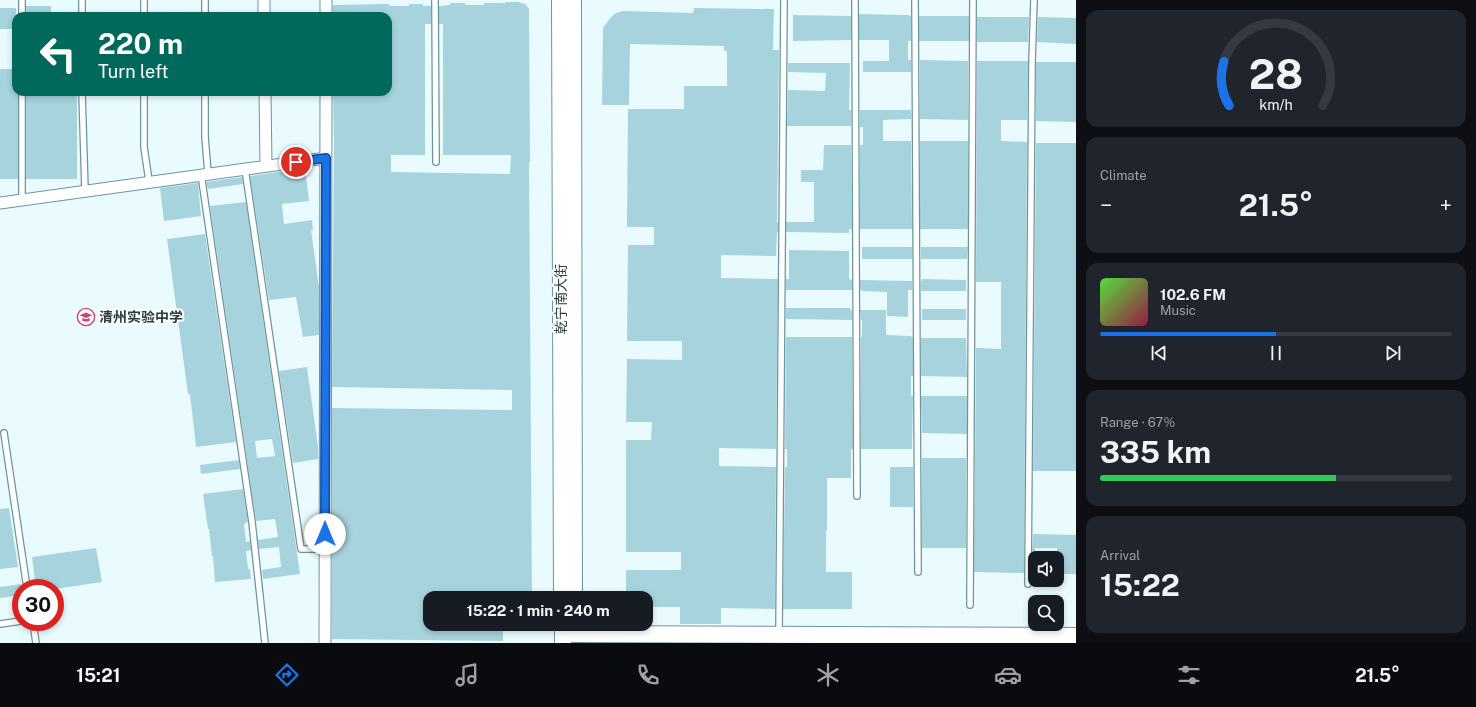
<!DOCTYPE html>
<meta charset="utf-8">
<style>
:root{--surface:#171b24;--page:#20242c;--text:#f1f3f6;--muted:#9ea1a6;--line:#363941;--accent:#1a73e8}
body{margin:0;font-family:"Public Sans","Noto Sans SC",sans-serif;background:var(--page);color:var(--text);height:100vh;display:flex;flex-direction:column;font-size:15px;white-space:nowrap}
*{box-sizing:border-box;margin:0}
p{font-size:13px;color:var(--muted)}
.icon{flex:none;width:22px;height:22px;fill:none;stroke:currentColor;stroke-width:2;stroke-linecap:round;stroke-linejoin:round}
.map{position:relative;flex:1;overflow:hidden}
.panel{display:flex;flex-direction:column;gap:10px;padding:10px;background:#0d0f14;width:400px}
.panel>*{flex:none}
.hud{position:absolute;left:12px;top:12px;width:380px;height:84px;border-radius:12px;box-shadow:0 2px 6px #0003;background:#00695c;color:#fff;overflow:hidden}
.buttons{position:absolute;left:1028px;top:551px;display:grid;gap:8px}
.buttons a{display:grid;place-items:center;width:36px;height:36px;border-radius:8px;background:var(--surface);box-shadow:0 2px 6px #0003;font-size:20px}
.speed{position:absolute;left:12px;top:579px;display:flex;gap:8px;font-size:20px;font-weight:700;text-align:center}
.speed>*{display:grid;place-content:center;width:52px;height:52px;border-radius:50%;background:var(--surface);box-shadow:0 2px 6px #0003;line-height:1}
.speed .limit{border:6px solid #d22;background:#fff;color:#111}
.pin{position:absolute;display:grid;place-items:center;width:34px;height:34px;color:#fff;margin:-17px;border:2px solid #fff;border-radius:50%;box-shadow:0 1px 4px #0007}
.me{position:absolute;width:44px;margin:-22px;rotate:0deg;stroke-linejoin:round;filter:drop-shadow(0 0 3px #0008)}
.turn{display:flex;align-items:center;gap:14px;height:84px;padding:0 20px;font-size:18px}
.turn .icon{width:52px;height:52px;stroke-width:2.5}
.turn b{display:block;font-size:28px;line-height:34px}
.big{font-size:30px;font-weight:700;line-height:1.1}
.panel .card{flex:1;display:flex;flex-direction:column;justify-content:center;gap:6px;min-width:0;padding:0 14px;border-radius:12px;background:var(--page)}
.panel .dial{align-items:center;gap:0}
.dial svg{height:104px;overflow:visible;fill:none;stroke:var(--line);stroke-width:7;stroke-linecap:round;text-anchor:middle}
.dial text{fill:var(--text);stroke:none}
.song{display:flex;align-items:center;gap:12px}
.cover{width:48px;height:48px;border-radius:6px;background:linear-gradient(135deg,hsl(110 70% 55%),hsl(340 70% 35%))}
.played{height:4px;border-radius:2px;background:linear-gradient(90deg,var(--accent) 50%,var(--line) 50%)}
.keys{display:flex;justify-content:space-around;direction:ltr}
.heat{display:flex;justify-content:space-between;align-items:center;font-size:22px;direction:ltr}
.charge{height:6px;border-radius:3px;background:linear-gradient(90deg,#34c759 67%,var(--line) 0)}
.trip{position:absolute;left:423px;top:591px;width:230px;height:40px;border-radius:12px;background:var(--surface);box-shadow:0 2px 6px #0003;font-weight:700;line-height:40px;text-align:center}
.menu{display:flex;height:64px;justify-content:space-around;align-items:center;background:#090b0e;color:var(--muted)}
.menu .icon{width:28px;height:28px}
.menu .on{color:var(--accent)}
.menu b{font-size:18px;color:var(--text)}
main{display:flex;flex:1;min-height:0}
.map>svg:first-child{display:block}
</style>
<main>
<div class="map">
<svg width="1076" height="643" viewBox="0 0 1076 643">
<rect width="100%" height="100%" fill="#eafbff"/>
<!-- building -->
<path fill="#a7d3dd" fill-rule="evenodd" d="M506 2H518L525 4 529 9V14L530 162H529L532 598H510V594L430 593V628L503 629V641L332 639V408L512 410V390L332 387 334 145 333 92H388V16H333V5L389 4V6H409V4H423V6H431V24H425V155H391V172L510 174 511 155H443V24H439V6L450 5V3H465V5H484V3H506Z
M26 6H51V16H26Z
M0 8H16V29H0Z
M694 8 774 9 773 50H779L777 222H778V232H777L776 256 721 255V278L778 279 776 449 719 448V466L776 467 775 609 721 608V624H680V607H646V598H626V570H681V552H626V440H651L652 422H626L627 359 682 360V341H627L628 245H654V227H627L628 109H684V86H727V51H724V46L630 44 629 105H602L603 28 611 17 616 13 623 11 693 13Z
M859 14 908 15 911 16V41H908V60H911V72H863V61H889V40H859Z
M793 15 851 16V40L793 41Z
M919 16H969V41H919Z
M977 17H1029L1028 42H978L977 41Z
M1038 17 1076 18V44L1037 42Z
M920 60 968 61V120L920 119Z
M977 61H1028L1027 120H1001V141L1027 142 1024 573 974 572 976 348 1001 349V282H976Z
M1036 62H1076V122L1036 121Z
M788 63H850L849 110H851V126H787L788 90 825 91 826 73 788 72Z
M0 69H16V92H18V179H0Z
M26 92H77V179H26Z
M860 110H911V119L883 120V141H911L912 229H860V145H863V127H860Z
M920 141H968V229H920Z
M1036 143H1076V471H1033Z
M824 145H851L852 229H849V233L786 232V222H814V182H801V170H823Z
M305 168 309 201 282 204 284 224 312 220 313 230H311L319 287V335L303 337 296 297 269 300 250 176Z
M242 177 243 184 208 189 206 182Z
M198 183 201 216 164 221 160 188Z
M246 202 300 574 263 579 262 570 281 567 279 547 259 549 258 540 278 537 275 519 256 521 210 206ZM272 439 275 456 257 458 255 441Z
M205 234 236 442 196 447 190 394H188L167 239Z
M862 247H912V259H862Z
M921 247H968L967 259H921Z
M789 250 849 251V279L852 280V290H786V279H789Z
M922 279 966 280V291H921V281H922Z
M860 280 912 281V290H908V317L887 316V292L862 291V290H860Z
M786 308H850V310H852V320L786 319Z
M922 309H966V320H922Z
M860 310H886V335L911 336 913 338V376H911V396H913L912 449H861V337H862V320H861Z
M786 337H852L853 449H851V478H827V531H826V572H852V609H783L785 467H787V449H785Z
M921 338H966L967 377 921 376Z
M307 367 318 447V459L293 463 279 371Z
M921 396H967V434L922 433Z
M922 458H966V548H922Z
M239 460 240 469 201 474 200 465Z
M890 467H913V507H890Z
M243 489 248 522 244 524 246 542 250 541 251 550 246 551 248 569H250L251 579 215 582 213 556H212L209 529H208L203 494Z
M9 508 18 567 0 569V509Z
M1033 534 1076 535V574H1057V548H1035V573H1032Z
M96 548 102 582 55 589V588H36L32 557Z
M21 584V595L0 598V587Z"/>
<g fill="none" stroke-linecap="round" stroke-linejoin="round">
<defs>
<path id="lane" d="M22 0V16
M82 0V16
M144 0V16
M205 0V16
M435 0 436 162
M855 0 857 496
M915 0 918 572
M22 92V200
M82 92 85 190
M144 92V147L149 181
M205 92V137L208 173
M245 169 301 549H325
M201 174 252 522 265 643
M4 433 27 588
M1028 584 1032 62 1034 0
M970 605 973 0
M33 622 36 643
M0 624 21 621
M779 634 784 0"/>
<path id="street" d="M264 0V16
M326 0V16
M265 92 266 165
M0 203 326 158
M325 643 326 92"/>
<path id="secondary" d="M560 0 562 598
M573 0 574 598
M563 624V643
M574 634 1076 636"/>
</defs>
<!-- lane casing -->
<use href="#lane" stroke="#6b959e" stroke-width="8"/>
<!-- street casing -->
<use href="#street" stroke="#6b959e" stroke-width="13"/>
<!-- secondary casing -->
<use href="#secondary" stroke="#6b959e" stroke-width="18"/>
<!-- lane -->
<use href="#lane" stroke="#fff" stroke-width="5.5"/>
<!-- street -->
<use href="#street" stroke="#fff" stroke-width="11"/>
<!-- secondary -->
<use href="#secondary" stroke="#fff" stroke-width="16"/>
</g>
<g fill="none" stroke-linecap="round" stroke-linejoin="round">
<defs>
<path id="route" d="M296 162 326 158 325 534"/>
</defs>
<!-- route casing -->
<use href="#route" stroke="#114b97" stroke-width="10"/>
<!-- route -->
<use href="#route" stroke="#1a73e8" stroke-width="7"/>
</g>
<!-- icons -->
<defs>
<symbol id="school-ring" viewBox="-11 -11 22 22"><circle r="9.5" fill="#fff" stroke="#ce4275" stroke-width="1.5"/><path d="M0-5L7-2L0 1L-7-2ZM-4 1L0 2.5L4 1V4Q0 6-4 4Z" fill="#ce4275"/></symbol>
</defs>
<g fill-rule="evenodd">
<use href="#school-ring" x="76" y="307" width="20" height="20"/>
</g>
<g text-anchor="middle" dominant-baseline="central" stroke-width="4" stroke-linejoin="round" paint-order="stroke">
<!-- street labels -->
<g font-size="14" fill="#2b3d40" stroke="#fff">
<text transform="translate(561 299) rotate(-90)">乾宁南大街</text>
</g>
<!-- poi labels -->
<g font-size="14" font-weight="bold" fill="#2b3d40" stroke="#fff" text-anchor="start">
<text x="99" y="317">清州实验中学</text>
</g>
</g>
</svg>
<div class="buttons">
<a><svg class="icon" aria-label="sound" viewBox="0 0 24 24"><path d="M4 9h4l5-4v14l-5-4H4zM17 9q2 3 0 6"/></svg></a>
<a><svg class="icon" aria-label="search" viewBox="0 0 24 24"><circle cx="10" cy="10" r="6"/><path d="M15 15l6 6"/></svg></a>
</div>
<div class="speed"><div class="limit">30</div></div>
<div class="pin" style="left:296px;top:162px;background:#d93025"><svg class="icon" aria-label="arrive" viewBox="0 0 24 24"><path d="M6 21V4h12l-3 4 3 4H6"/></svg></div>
<svg class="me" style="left:325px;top:534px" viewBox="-20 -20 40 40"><circle r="19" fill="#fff"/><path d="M0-13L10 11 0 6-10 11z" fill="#1a73e8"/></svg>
<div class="trip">15:22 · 1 min · 240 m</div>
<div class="hud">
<div class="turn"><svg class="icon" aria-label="left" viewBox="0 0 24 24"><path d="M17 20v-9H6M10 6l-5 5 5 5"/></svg><div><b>220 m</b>Turn left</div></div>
</div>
</div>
<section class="panel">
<div class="card dial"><svg viewBox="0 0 100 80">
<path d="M14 69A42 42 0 1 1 86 69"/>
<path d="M14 69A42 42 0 0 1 10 35" stroke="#1a73e8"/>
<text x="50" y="56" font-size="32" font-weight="700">28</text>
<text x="50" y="72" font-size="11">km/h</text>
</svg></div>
<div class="card"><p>Climate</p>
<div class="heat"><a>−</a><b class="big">21.5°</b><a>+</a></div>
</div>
<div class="card">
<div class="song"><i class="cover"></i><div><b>102.6 FM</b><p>Music</p></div></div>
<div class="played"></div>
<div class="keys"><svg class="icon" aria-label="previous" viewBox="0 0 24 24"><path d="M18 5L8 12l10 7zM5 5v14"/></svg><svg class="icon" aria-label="pause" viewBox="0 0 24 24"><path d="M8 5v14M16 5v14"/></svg><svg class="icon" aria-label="next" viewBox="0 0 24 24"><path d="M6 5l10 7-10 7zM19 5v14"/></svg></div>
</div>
<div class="card"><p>Range · 67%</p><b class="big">335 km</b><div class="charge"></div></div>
<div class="card"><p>Arrival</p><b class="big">15:22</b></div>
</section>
</main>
<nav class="menu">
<b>15:21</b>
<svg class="icon on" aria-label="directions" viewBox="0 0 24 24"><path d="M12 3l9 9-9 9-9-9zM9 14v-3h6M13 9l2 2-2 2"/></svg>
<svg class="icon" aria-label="music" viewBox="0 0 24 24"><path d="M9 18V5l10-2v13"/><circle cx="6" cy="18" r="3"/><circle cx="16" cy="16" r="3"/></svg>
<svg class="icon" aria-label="phone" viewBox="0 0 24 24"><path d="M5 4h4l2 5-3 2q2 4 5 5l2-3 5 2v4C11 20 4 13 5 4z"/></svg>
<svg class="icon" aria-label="climate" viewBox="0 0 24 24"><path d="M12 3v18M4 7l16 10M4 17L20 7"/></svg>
<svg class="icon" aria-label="car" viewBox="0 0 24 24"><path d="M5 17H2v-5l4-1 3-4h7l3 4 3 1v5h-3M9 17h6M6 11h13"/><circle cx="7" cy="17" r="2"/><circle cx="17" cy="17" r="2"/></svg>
<svg class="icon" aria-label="filters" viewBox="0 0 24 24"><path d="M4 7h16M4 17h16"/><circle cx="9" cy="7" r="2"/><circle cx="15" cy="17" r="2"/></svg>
<b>21.5°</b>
</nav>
